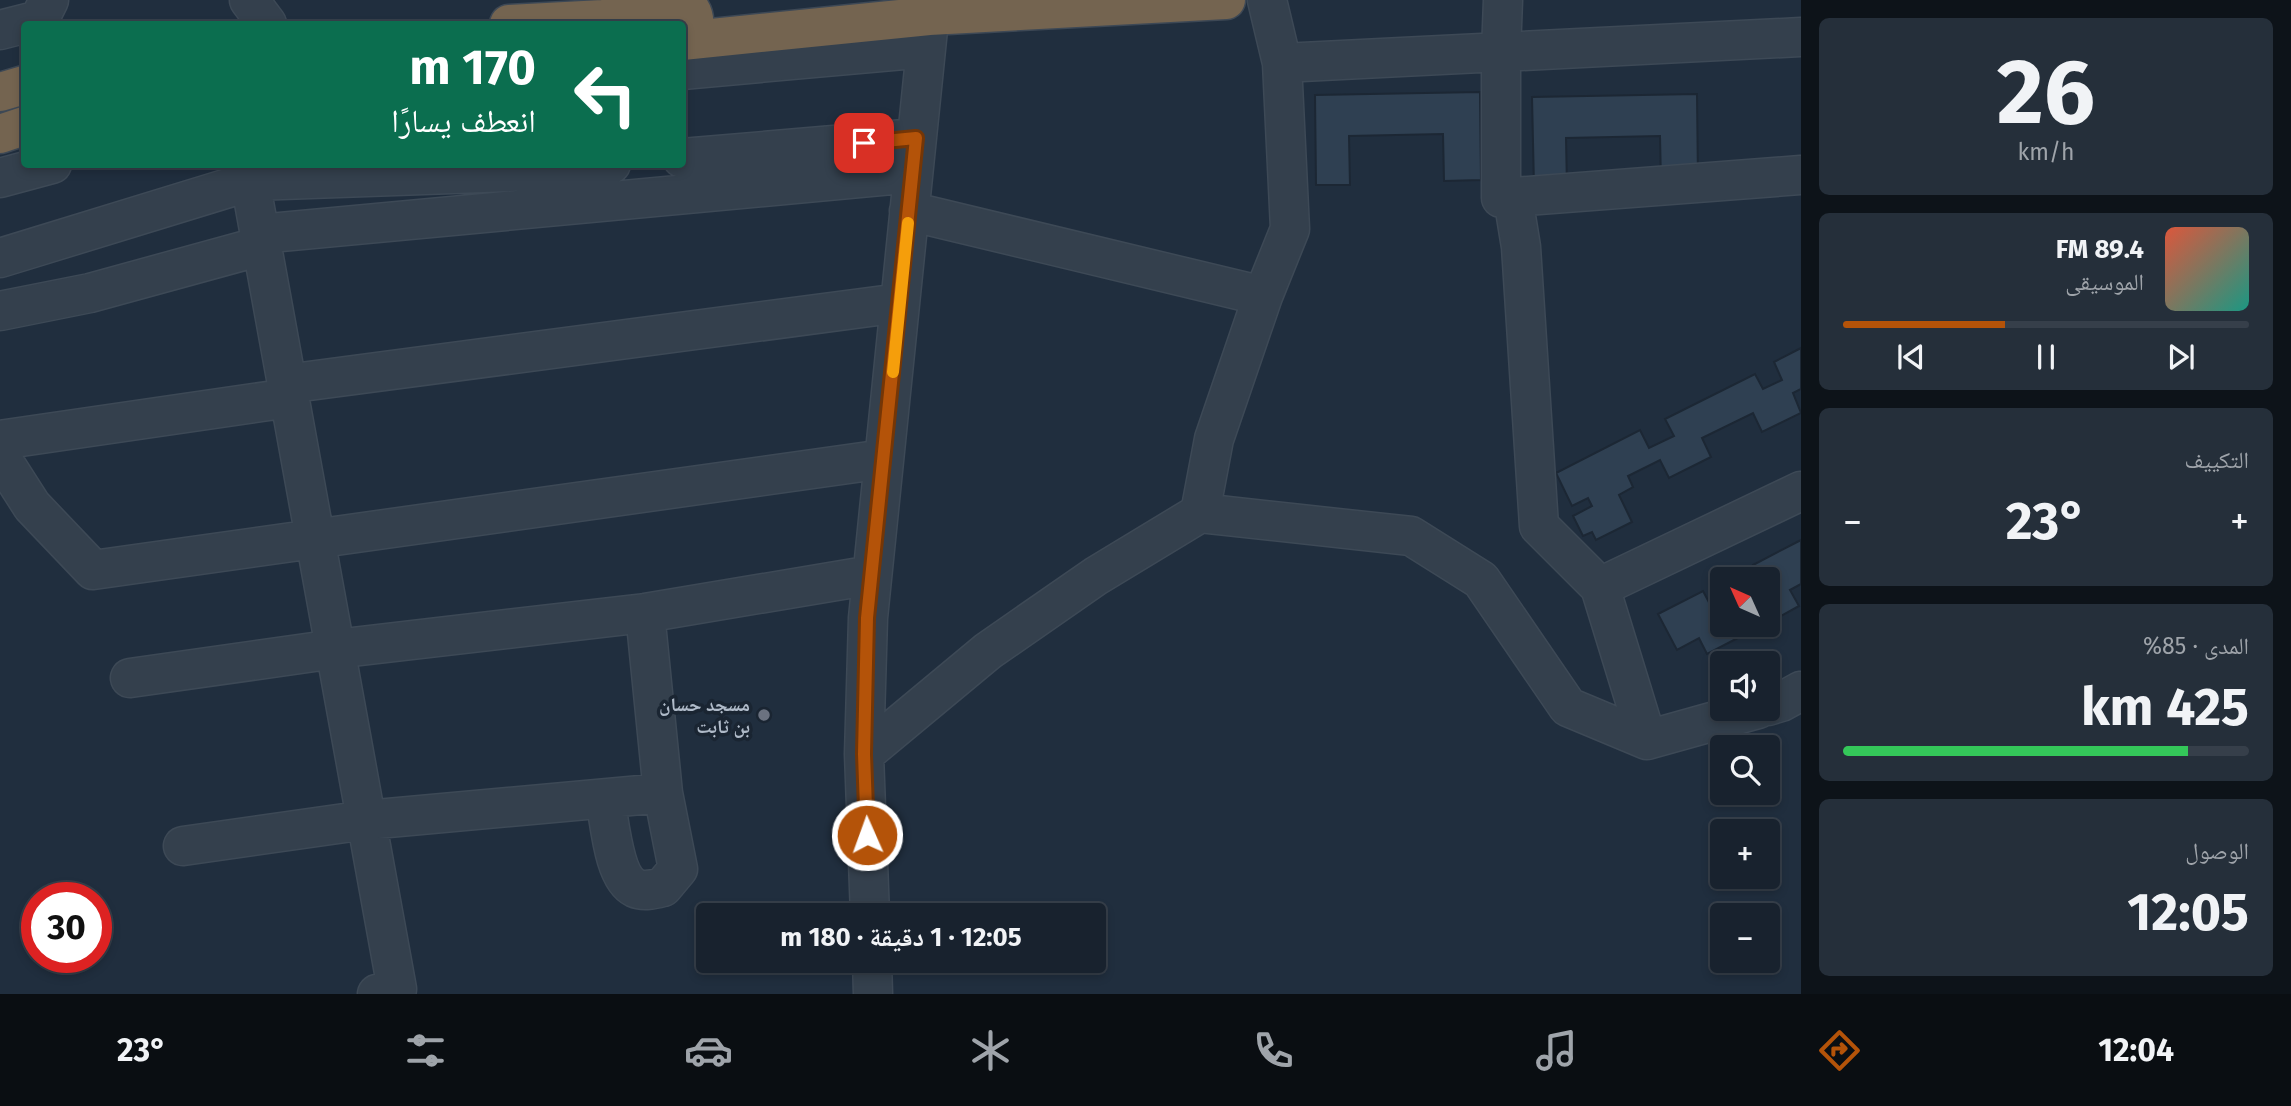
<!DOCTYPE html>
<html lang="ar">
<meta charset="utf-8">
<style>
:root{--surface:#18222e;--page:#252f3a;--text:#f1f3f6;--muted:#9fa4aa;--line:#363f4a;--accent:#b45309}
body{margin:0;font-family:"Fira Sans","Noto Naskh Arabic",sans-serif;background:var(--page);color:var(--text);direction:rtl;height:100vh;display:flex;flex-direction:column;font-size:26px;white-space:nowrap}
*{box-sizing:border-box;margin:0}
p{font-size:23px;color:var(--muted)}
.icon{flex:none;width:38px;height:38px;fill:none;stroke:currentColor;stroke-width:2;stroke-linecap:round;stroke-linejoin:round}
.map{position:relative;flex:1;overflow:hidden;direction:ltr}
.drawer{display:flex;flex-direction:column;gap:18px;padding:18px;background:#0d1319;width:490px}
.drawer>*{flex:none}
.banner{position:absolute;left:21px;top:21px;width:665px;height:147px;border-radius:7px;box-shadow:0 4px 10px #0003,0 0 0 2px var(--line);direction:rtl;background:#0b6e4f;color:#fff;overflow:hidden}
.needle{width:46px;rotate:315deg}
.controls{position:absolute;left:1710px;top:567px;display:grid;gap:14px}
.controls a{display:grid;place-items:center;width:70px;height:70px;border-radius:7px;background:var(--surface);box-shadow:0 4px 10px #0003,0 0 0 2px var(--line);font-size:35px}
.speed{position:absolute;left:21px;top:882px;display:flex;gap:14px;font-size:35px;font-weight:700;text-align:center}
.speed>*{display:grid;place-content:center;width:91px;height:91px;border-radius:50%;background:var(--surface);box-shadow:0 4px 10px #0003,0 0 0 2px var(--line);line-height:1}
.speed .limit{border:10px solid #d22;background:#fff;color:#111}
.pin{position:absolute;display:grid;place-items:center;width:60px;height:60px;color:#fff;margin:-30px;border-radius:14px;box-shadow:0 4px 10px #0006}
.me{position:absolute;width:77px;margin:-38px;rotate:358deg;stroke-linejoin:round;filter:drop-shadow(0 0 5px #0008)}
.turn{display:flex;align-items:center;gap:24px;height:147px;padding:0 35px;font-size:32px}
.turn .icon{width:91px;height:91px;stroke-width:2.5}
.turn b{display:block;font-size:49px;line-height:60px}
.big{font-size:52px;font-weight:700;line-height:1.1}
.drawer .tile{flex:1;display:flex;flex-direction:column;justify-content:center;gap:10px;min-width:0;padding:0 24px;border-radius:10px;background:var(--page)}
.drawer .dial{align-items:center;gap:0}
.dial b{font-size:91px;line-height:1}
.song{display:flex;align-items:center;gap:21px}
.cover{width:84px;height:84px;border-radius:10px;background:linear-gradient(135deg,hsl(10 70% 55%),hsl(170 70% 35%))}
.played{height:7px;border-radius:4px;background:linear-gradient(90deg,var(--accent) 40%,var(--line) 40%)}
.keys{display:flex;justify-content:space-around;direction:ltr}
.heat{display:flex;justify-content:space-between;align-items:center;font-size:38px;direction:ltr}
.charge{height:10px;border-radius:5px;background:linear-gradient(90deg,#34c759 85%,var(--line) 0)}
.trip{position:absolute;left:696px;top:903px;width:410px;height:70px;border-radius:7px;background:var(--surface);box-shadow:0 4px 10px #0003,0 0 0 2px var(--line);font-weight:700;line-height:70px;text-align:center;direction:rtl}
.menu{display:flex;height:112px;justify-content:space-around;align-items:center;background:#0a0e12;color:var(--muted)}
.menu .icon{width:49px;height:49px}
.menu .on{color:var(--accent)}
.menu b{font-size:32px;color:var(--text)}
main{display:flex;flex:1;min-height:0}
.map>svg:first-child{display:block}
</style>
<main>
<section class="drawer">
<div class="tile dial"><b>26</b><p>km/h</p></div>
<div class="tile">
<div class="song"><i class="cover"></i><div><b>89.4 FM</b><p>الموسيقى</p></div></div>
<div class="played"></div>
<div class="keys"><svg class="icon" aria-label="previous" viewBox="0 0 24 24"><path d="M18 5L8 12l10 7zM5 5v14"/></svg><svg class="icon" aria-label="pause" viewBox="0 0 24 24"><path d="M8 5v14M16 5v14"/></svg><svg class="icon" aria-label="next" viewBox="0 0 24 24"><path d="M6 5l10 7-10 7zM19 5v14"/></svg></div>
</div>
<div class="tile"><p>التكييف</p>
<div class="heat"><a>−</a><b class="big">23°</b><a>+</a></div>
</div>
<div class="tile"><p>المدى · 85%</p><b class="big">425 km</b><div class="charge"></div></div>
<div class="tile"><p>الوصول</p><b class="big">12:05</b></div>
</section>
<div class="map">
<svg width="1801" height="994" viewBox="0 0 1801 994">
<rect width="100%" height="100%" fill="#202e3e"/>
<!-- building -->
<path fill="#2f4052" stroke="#1c2734" stroke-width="2" d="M1480 92 1481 180 1444 181 1443 134 1349 136 1350 185H1316L1315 95Z
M1697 94 1698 182 1661 183 1660 136 1566 138 1567 187H1534L1532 97Z
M1801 348V389L1793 393 1801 413 1762 432 1753 413 1702 438 1711 457 1669 478 1660 460 1628 476 1633 487 1619 495 1632 522 1596 540 1592 532 1583 536 1573 516 1592 506 1588 498 1572 506 1556 473 1640 430 1649 448 1674 436 1665 419 1755 374 1763 389 1782 380 1774 362Z
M1801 540V584L1790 590 1799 606 1768 623V579H1760L1753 565Z
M1703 591 1712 608 1722 602V625H1763L1707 654 1699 638 1677 650 1658 614Z"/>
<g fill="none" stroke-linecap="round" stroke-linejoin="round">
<defs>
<path id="minor" d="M249 0 267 24
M1503 0 1501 52V198L1801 175
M0 30 39 20 49 0
M1282 63 1801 37
M682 70 926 48
M682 158 916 138
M247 164 397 989 377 994
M0 178 52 164
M1513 198 1521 247 1539 526 1600 587 1801 491
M909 211 1263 296
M259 234 913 173
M0 258 251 181 537 171 611 164
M0 311 90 293 261 246
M286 384 900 303
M0 440 289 398
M0 456 32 506 93 570 884 459
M1200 513 1411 536 1481 580 1568 707 1647 740 1758 709
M1600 587 1647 740
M130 678 335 649 645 613 872 575
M1768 706 1781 702 1801 691
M864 754 988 651 1096 576 1200 513 1214 439 1263 296 1290 229 1282 63 1267 0
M605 799C610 822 613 877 635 888 644 892 655 889 663 887L678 869 663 793 645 613
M183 846 366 820 663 793
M870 915 864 754 868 618 931 0
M872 961 873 994"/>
<path id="highway" d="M671 0C695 1 703 27 682 40
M509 24 603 19 654 12
M682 41 929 16 1226 0
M0 92 24 85
M0 134 24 126"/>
</defs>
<!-- minor casing -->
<use href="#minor" stroke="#3d4956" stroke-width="41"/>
<!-- highway casing -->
<use href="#highway" stroke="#3d4855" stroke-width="41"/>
<!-- minor -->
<use href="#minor" stroke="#34404d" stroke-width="38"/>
<!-- highway -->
<use href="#highway" stroke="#746450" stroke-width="38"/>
</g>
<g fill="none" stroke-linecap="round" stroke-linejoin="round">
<defs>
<path id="route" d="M864 143 916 138 867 618 864 754 867 835"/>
</defs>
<!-- route casing -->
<use href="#route" stroke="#753606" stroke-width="18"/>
<!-- route -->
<use href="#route" stroke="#b45309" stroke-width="12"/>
<!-- slow -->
<path stroke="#f59e0b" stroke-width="12" d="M893 372 908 223"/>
</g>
<!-- markers -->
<circle fill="#6b7280" stroke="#1a2532" stroke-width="2.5" cx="764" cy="715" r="7"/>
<g text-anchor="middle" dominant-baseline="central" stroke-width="7" stroke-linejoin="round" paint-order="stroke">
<!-- poi labels -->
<g font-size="19" font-weight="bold" fill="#b0bbc9" stroke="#1a2532" text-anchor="end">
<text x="750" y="704">مسجد حسان<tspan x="750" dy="22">بن ثابت</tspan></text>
</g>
</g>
</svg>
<div class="controls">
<a><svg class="needle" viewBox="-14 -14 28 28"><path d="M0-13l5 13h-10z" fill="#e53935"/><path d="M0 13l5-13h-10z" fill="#9fa4aa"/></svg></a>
<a><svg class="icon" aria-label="sound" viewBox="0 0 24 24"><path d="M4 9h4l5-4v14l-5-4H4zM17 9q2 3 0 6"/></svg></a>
<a><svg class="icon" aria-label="search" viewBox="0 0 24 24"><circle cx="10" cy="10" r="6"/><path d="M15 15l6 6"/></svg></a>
<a>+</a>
<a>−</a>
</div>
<div class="speed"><div class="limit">30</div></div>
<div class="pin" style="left:864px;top:143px;background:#d93025"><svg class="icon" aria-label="arrive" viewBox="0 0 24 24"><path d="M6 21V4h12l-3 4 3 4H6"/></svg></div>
<svg class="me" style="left:867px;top:835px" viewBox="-20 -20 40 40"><circle r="17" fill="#b45309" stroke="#fff" stroke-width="3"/><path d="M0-11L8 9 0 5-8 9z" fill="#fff"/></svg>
<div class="trip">12:05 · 1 دقيقة · 180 m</div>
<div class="banner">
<div class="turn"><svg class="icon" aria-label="left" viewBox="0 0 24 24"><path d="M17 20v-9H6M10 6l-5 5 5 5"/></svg><div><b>170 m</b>انعطف يسارًا</div></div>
</div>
</div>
</main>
<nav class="menu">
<b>12:04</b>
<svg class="icon on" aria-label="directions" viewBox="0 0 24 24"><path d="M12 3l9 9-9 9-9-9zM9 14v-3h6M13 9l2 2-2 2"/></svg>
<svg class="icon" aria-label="music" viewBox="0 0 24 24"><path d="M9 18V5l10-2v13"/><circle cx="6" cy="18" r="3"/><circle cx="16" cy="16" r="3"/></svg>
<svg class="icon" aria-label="phone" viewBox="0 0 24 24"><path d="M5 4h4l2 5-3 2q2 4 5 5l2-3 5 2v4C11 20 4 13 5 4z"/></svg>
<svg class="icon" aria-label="climate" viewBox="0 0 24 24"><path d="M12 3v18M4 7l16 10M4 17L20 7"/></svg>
<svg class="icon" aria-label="car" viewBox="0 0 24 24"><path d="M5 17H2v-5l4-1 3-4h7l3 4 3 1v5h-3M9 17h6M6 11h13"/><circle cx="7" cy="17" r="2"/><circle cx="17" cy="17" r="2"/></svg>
<svg class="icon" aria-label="filters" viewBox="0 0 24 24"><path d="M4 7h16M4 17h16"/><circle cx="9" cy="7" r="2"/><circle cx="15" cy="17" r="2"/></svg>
<b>23°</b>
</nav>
